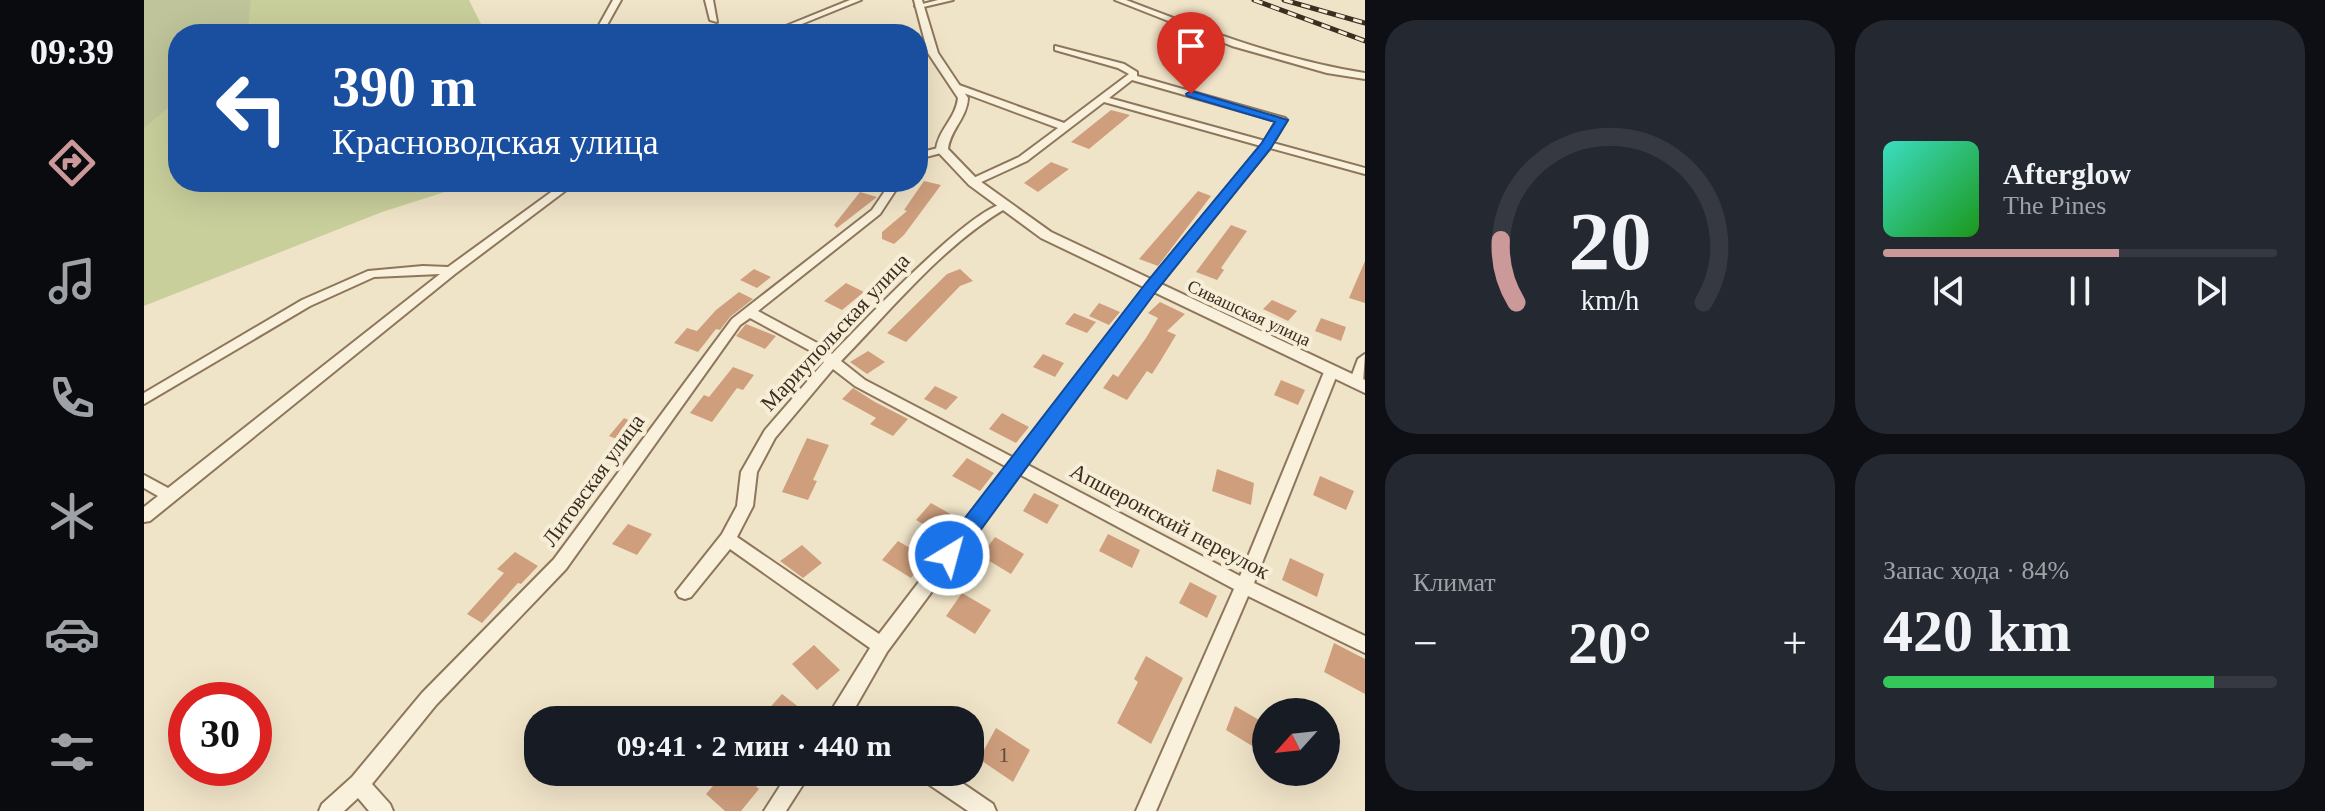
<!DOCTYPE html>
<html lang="ru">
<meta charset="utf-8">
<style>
:root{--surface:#171b24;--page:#242831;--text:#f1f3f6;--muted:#9ea1a6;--line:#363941;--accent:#cc999b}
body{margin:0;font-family:"Times New Roman",serif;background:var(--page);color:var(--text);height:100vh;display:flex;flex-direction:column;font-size:30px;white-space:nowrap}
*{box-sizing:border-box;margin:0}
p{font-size:26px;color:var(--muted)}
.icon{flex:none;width:44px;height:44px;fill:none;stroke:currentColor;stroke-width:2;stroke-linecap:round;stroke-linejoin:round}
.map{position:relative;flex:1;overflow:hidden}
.details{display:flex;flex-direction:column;gap:20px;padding:20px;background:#0d0f14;width:960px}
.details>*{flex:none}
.guide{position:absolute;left:24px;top:24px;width:760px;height:168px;border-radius:32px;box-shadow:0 8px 32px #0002;background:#1a4fa0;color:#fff;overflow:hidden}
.needle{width:52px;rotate:243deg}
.tools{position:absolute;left:1108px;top:698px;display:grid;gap:16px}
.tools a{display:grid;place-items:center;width:88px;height:88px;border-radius:50%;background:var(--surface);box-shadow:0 8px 32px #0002;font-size:40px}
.speed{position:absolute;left:24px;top:682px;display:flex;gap:16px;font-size:40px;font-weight:700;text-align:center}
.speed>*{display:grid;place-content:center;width:104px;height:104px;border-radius:50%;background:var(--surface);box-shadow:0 8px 32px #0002;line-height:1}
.speed .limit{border:12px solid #d22;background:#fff;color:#111}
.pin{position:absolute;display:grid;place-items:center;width:68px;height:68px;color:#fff;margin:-82px -34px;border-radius:50% 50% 50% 0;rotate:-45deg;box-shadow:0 0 8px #0007}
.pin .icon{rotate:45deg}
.me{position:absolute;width:88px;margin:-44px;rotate:37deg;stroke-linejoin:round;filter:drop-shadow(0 0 6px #0008)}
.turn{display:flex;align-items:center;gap:28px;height:168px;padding:0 32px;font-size:36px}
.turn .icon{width:104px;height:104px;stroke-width:2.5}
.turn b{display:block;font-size:56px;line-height:68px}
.big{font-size:60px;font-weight:800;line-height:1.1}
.details .card{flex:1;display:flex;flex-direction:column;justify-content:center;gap:12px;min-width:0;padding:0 28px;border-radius:32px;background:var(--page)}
.details .dial{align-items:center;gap:0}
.dial svg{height:208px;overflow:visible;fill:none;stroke:var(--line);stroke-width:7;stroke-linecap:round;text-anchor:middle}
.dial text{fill:var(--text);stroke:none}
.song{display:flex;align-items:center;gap:24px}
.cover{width:96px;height:96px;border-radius:12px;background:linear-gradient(135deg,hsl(170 70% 55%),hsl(120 70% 35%))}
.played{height:8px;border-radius:4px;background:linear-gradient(90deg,var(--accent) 60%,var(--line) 60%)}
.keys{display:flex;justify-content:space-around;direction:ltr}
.heat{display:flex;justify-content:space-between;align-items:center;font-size:44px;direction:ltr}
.charge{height:12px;border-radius:6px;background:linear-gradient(90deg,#34c759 84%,var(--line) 0)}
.details .tiles{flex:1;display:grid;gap:20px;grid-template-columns:repeat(2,1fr)}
.trip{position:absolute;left:380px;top:706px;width:460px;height:80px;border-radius:32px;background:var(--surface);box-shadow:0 8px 32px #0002;font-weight:800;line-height:80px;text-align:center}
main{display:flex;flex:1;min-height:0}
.tab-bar{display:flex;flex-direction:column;width:144px;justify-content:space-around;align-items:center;background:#090b0e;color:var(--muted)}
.tab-bar .icon{width:56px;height:56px}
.tab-bar .selected{color:var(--accent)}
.tab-bar b{font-size:36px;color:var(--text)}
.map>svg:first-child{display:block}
</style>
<main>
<nav class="tab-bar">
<b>09:39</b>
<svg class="icon selected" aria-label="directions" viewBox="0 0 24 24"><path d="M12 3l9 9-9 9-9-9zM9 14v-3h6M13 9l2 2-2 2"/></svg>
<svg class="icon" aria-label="music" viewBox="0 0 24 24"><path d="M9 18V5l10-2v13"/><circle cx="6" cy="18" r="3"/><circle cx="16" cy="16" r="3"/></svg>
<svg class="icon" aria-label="phone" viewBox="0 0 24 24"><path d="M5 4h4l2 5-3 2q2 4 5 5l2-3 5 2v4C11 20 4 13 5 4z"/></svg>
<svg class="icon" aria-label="climate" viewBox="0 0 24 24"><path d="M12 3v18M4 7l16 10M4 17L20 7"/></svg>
<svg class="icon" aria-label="car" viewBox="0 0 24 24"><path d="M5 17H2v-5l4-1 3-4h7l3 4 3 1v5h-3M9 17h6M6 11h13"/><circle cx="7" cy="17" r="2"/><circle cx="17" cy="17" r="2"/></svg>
<svg class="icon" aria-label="filters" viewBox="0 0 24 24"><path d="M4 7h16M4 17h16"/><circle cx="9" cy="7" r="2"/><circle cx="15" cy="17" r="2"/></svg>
</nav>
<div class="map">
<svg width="1221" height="811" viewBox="0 0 1221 811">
<rect width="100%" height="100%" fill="#f0e4c8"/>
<!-- green -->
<path fill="#c9cf9b" d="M87 0H325L342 34H76Z
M34 55V182H332L238 212 0 306V63Z"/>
<!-- cemetery -->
<path fill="#bfc49a" d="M0 0H107L103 34H34V99L0 128Z"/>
<!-- building -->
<path fill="#cf9f7d" d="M967 110 986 115 945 149 927 142Z
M907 162 925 169 894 192 880 183Z
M780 181 797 185 760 235 750 244 738 239V232L763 211 760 210Z
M1054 191 1067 196 1014 266 995 259Z
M716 192 733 197 693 228 690 225Z
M1087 225 1103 231 1077 268 1080 270 1073 280 1052 272Z
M1221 261V303L1205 298Z
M610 269 627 277 613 288 596 280Z
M816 269 829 281 816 286 762 342 743 333 803 274Z
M702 283 720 292 698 310 680 301Z
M595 292 609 299 586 317 576 330 572 329 554 352 530 343 543 328 553 331 572 310Z
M1128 300 1153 311 1144 321 1119 309Z
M1016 302 1041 314 1023 331 1032 335 1017 360 1008 374 1003 371 983 400 959 388 969 374 974 377 1002 338 1014 318 1004 313Z
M955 303 976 312 965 325 945 316Z
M930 313 952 322 943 333 921 324Z
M1177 318 1202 327 1197 341 1171 331Z
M602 324 632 336 621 349 592 336Z
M724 351 741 362 723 374 706 362Z
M899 354 920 363 911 377 889 367Z
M589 367 610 375 599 390 593 388 568 422 546 413 560 395 565 397Z
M1137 380 1161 390 1154 405 1130 395Z
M791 386 814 397 802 410 780 399Z
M709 388 731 402 764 419 749 436 726 424 732 418 698 399Z
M858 413 885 427 872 443 845 429Z
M480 418 500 427 486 444 465 436Z
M663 438 685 445 669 480 673 481 664 500 638 492Z
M823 458 850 473 836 491 808 476Z
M1073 469 1110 483 1107 505 1068 491Z
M1176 476 1210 491 1202 510 1169 495Z
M890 493 915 505 903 524 879 511Z
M787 503 810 516 796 534 772 520Z
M484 524 508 534 493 555 468 544Z
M964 534 996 550 988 568 955 551Z
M851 537 880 554 867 574 837 556Z
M754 541 783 558 767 578 738 560Z
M658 545 678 563 659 578 636 561Z
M371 552 394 566 377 584 374 583 338 623 323 614 360 573 353 569Z
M1146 558 1180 574 1173 597 1138 580Z
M1046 582 1073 596 1063 618 1035 603Z
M818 593 847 610 831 634 802 616Z
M1190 643 1221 659V694L1180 672Z
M670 645 696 670 673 690 648 664Z
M1002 656 1039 678 1007 744 973 723 994 682 990 679Z
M638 694 671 720H615Z
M1091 706 1122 724 1118 752 1082 730Z
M852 728 886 750 869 782 835 759Z
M581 772H596L615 789 597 811H581L562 794Z"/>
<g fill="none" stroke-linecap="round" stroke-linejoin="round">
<defs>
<path id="minor" d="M469 0H477L458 34H450Z
M561 0H569L573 22 566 20Z
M706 0H717L633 34H622Z
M794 0H809L775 8 771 6Z
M971 0H982C1060 30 1138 60 1221 73V79L1183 73 1088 46Z
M911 46 980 64 993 72V76L1141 118 1143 120 1129 143 1221 168V174L1126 148 1011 290 882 464 1096 576 1180 372 1187 367 1192 369 1194 372 1110 583 1221 636V653L1104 596 1012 811H992L1090 589 875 474 743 652 704 720H690L688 713 690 706 726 648 586 549 547 597 541 599 535 597 532 592 578 534 593 506 597 472 621 430 680 362 665 350 606 318 596 325 422 569 292 705 228 784 246 804 249 811H225L214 798 200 811H175L178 804 208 777 278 693 410 559 588 319 728 210 747 182H757L736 214 614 311 675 344 688 354C715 327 832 201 864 203V207C799 245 749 308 697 361L721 380 870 458 1003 284 1117 146 960 102 883 161 833 184H825V180L875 157 914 128 809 89V85H815L920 123 985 74 974 68 911 50ZM988 80 1132 121 1121 141 965 98ZM689 369 711 386 863 467 735 634 593 537 609 506 613 472 631 438Z
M798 147 803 150 801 152 774 159V153Z
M421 182H433L311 274 6 521 0 522V507L14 496 0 488V475L24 488 296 274 230 277 166 306 0 404V393L158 300 224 271 279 266 304 267Z
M1221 354 1219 383 1212 388 1207 386 1205 383 1214 359Z
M645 772H667L642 811H620Z
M774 772H802L849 804 852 811H824L777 779Z"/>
<path id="tertiary" d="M770 0H778L794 53 824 98C823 118 806 130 804 149L833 179 907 232 1221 380V393L897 238 825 185 792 150C794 130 812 118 814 98L784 53Z"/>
</defs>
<!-- minor casing -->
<use href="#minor" stroke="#8d765c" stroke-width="4"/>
<!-- tertiary casing -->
<use href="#tertiary" stroke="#8d765c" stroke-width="4"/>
<!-- minor -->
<use href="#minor" fill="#faf1dc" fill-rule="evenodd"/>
<!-- tertiary -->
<use href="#tertiary" fill="#faf1dc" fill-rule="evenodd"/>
<defs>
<path id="rail" d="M1110 0 1221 41
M1140 0 1221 23"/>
</defs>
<!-- rail casing -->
<use href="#rail" stroke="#3d2e20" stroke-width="5"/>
<!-- rail -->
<use href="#rail" stroke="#f7eed8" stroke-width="3" stroke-dasharray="9" stroke-linecap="butt"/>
</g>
<!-- route -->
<path fill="#1a73e8" stroke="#114b97" stroke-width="2" d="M1047 91 1144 120 1127 148 1013 290 813 562 805 564 797 562 794 555 797 549 1002 283 1117 144 1131 122 1043 96 1042 94Z"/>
<g text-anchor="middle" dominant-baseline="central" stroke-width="8" stroke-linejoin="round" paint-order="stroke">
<!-- far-street labels -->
<g font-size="18" fill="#3d2e20" stroke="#f7eed8">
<text transform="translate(1105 313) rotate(25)">Сивашская улица</text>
</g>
<!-- street labels -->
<g font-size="22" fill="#3d2e20" stroke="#f7eed8">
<text transform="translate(691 332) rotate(-47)">Мариупольская улица</text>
<text transform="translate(449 480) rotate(-54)">Литовская улица</text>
<text transform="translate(1026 521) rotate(28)">Апшеронский переулок</text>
</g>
<!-- near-number labels -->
<g font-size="22" fill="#624a37">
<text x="860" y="754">1</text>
</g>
</g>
</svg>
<div class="tools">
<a><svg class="needle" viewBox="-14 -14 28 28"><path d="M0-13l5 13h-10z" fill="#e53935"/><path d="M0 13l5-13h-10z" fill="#9ea1a6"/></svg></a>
</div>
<div class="speed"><div class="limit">30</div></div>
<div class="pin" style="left:1047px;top:94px;background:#d93025"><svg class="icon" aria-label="arrive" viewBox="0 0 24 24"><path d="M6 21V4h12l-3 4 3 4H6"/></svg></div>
<svg class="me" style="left:805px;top:555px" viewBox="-20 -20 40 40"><circle r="17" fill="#1a73e8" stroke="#fff" stroke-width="3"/><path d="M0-11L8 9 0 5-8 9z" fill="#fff"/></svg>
<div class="trip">09:41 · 2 мин · 440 m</div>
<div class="guide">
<div class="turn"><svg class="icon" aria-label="left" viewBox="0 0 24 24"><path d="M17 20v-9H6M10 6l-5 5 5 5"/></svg><div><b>390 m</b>Красноводская улица</div></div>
</div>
</div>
<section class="details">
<div class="tiles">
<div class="card dial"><svg viewBox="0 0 100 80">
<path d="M14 69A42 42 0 1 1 86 69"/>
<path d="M14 69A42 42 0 0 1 8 45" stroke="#cc999b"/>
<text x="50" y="56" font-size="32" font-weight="700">20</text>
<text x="50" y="72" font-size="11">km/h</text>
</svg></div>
<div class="card">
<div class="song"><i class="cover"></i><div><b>Afterglow</b><p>The Pines</p></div></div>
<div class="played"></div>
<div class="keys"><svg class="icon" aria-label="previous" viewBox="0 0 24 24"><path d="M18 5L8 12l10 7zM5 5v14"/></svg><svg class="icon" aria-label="pause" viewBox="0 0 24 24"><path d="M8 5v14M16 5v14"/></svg><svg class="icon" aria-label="next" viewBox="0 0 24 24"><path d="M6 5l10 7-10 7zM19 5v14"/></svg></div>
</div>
<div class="card"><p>Климат</p>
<div class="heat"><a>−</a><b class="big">20°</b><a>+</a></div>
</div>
<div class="card"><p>Запас хода · 84%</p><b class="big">420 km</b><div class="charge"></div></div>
</div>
</section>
</main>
